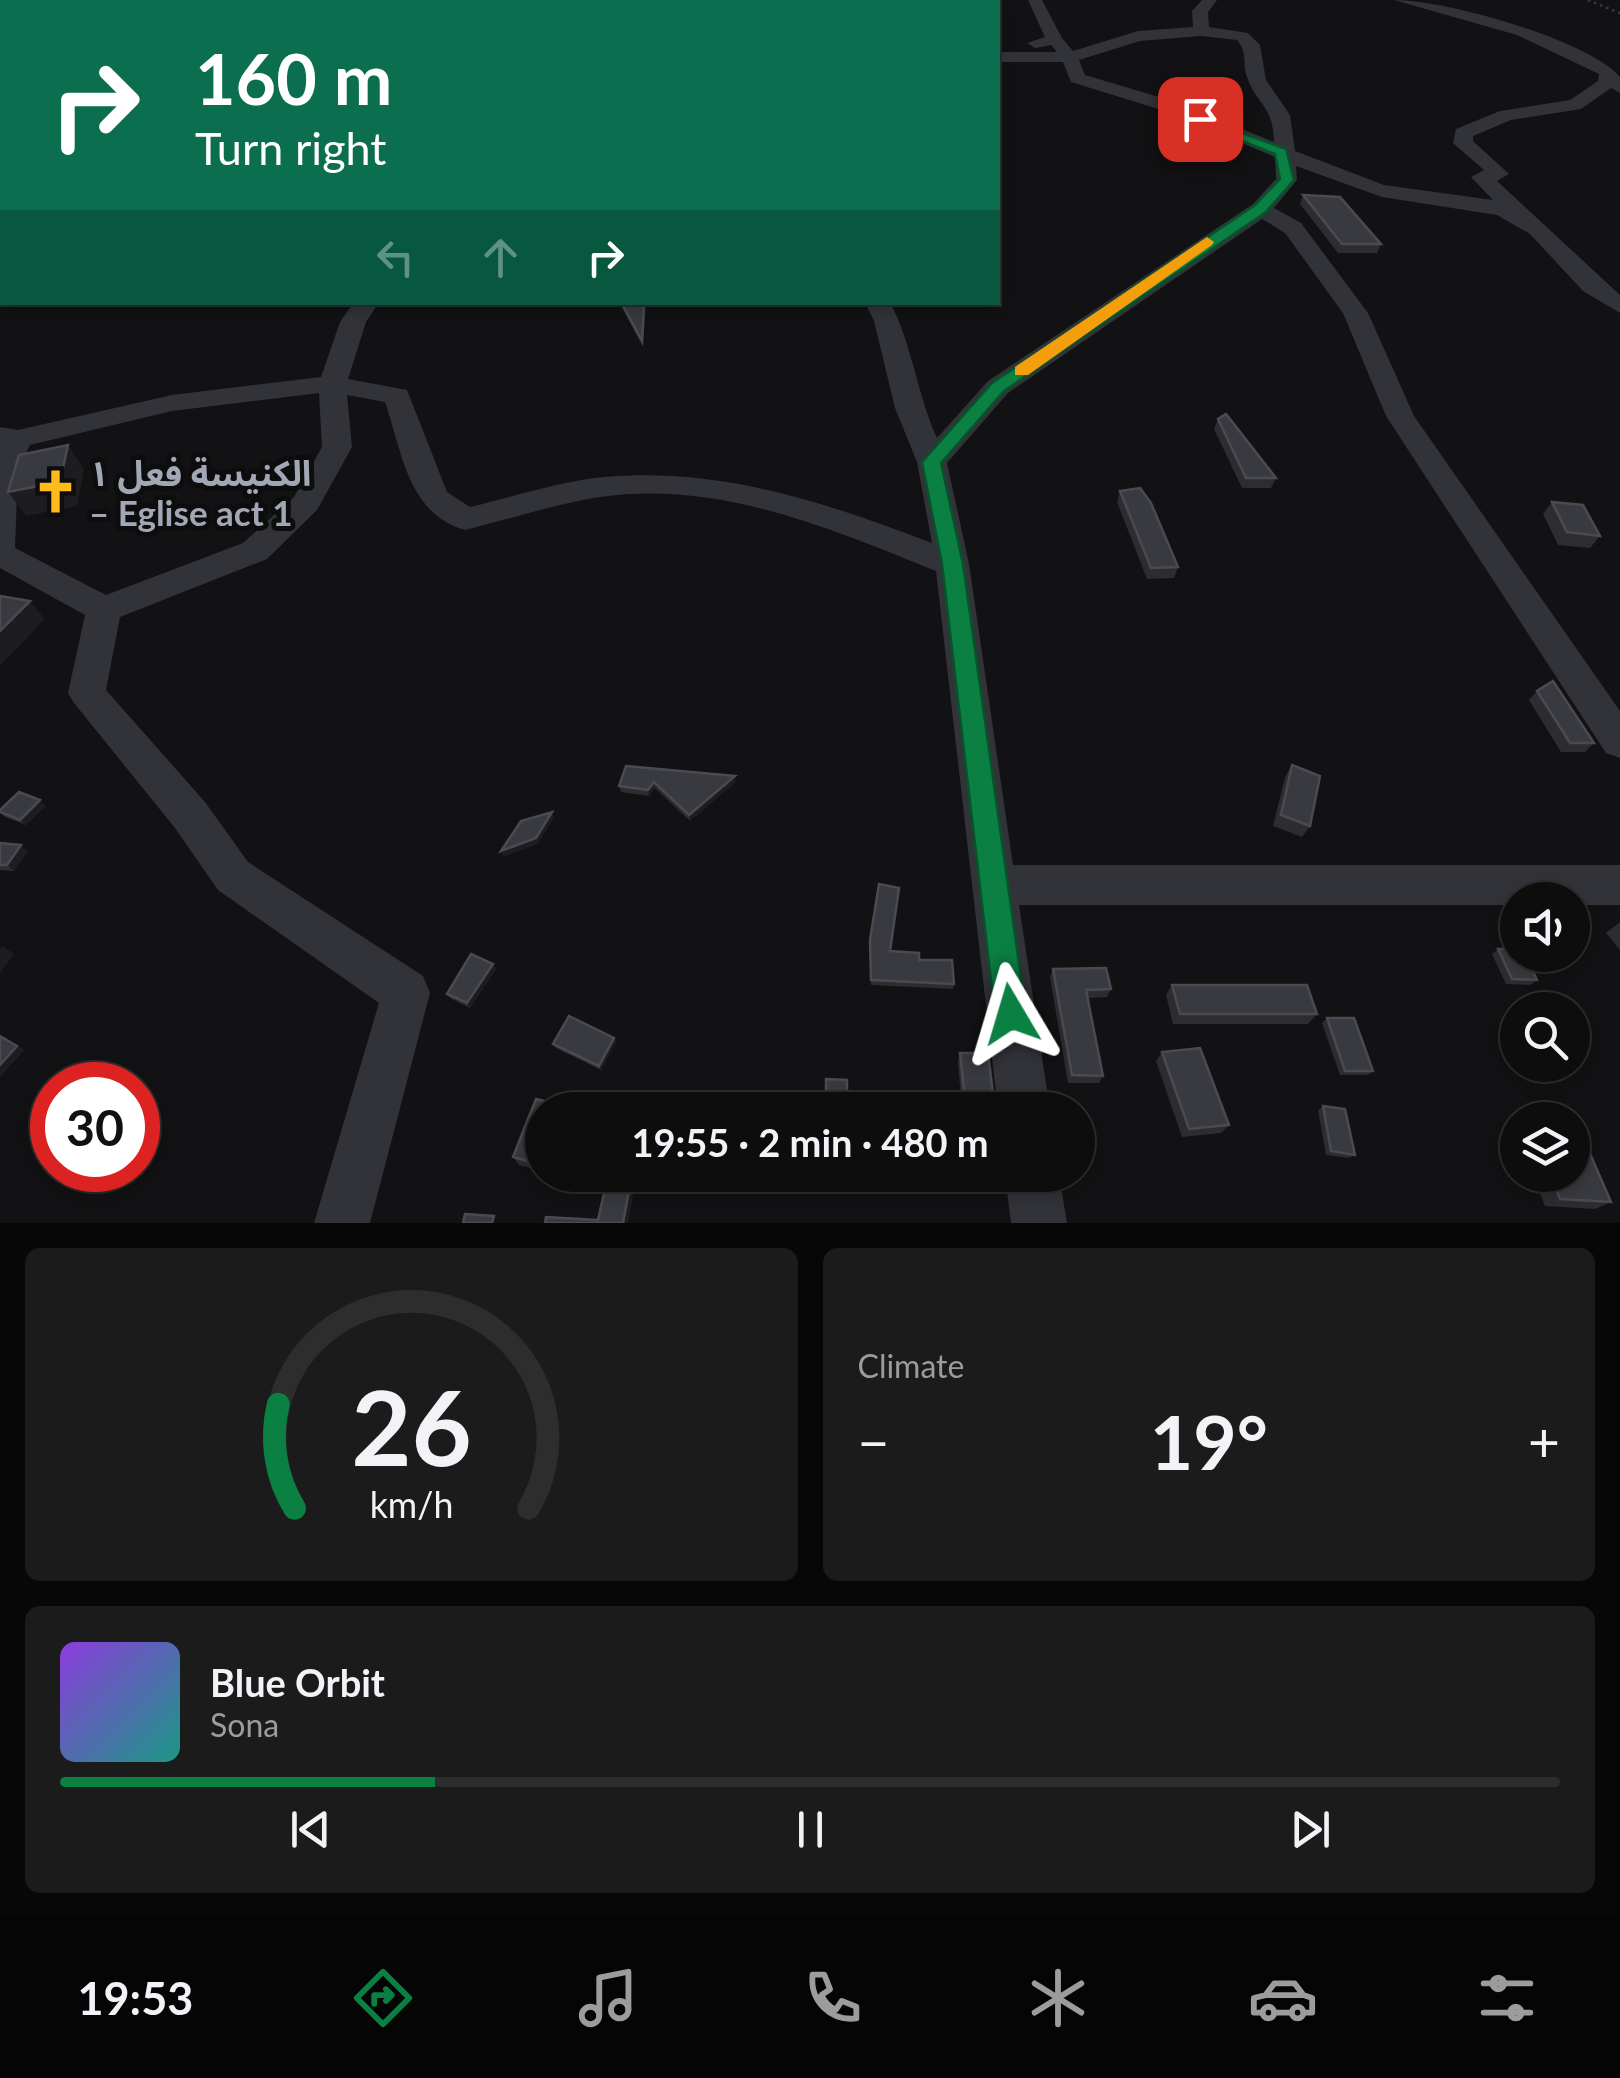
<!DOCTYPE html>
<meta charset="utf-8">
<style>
:root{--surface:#0e0d0e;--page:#1c1b1c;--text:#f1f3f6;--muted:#9b9c9e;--line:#2e2d2e;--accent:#0b8043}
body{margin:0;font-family:Lato,"Noto Sans Arabic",sans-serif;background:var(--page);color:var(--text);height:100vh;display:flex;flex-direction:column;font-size:38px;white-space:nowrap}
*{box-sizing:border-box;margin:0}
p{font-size:32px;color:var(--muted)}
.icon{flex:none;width:55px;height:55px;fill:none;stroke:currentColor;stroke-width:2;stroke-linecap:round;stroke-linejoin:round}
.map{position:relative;height:1223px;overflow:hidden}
.sheet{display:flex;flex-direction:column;gap:25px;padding:25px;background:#080708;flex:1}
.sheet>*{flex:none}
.top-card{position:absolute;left:0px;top:0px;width:1000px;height:305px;box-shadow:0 5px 15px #0003,0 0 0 2px var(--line);background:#0b6e4f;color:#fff;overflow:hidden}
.tools{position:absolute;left:1500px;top:882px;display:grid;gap:20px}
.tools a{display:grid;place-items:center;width:90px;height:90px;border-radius:50%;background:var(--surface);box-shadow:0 5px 15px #0003,0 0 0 2px var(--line);font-size:50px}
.speed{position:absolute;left:30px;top:1062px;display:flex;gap:20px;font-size:50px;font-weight:700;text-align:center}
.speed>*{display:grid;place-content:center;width:130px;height:130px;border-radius:50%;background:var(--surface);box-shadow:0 5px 15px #0003,0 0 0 2px var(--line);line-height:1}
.speed .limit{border:15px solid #d22;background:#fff;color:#111}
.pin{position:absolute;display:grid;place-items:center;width:85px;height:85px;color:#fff;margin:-42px;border-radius:20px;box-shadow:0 5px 15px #0006}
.me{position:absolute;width:110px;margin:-55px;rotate:353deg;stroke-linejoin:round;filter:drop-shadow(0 0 8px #0008)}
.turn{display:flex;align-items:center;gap:35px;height:210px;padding:0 30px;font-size:45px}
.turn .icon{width:130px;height:130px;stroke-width:2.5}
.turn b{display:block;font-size:70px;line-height:85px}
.lanes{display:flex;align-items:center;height:95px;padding:0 30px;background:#0003;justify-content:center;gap:50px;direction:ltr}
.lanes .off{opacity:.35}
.big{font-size:75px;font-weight:700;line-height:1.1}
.sheet .tile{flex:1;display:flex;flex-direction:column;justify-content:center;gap:15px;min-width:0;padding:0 35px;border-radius:15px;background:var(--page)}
.sheet .dial{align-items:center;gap:0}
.dial svg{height:260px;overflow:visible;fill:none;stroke:var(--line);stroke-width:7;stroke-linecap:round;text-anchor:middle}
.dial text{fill:var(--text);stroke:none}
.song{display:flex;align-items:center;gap:30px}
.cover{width:120px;height:120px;border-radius:15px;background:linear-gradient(135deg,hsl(270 70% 55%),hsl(170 70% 35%))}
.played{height:10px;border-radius:5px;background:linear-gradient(90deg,var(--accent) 25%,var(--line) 25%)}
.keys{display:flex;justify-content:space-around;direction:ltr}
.heat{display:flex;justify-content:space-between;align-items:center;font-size:55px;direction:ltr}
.sheet .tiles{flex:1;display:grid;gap:25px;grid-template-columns:1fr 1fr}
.tile:last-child{grid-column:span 2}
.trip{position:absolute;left:525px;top:1092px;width:570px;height:100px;border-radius:50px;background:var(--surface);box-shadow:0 5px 15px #0003,0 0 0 2px var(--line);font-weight:700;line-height:100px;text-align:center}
.tabs{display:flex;height:160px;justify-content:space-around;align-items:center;background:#060506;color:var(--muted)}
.tabs .icon{width:70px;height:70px}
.tabs .active{color:var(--accent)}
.tabs b{font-size:45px;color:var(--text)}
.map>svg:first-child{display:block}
</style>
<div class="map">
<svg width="1620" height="1223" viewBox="0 0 1620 1223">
<rect width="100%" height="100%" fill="#121113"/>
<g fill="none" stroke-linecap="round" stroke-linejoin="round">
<!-- path -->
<path stroke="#383a40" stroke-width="2.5" stroke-dasharray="2.5 4" stroke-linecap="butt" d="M1588 0 1620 13"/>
<!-- minor -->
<path fill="#323339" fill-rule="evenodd" d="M231 0H278L279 2H232Z
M483 0H500L501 2H484Z
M715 0H729L730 2H716Z
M1028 0H1042L1062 38 1073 51 1138 31 1193 27 1192 11 1202 0H1217L1208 12 1209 27 1248 33 1260 45 1266 80 1290 115 1295 151 1384 185 1493 200 1471 177 1484 170 1453 143 1456 129 1500 111 1570 100 1598 81 1599 74 1517 35 1394 0C1445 0 1587 39 1620 77V93L1611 88 1581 109 1511 120 1473 136V141L1509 174 1497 181 1620 295V313L1583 291 1530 234 1497 215 1382 197 1296 166 1297 180 1274 208 1301 223 1368 313 1414 416 1620 711V758L1606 753 1386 416 1343 313 1285 233 1262 219 1008 393 947 463 969 564 1013 865H1620V905H1572V900H1518V905H1019L1050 1110H998L936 571C829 528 719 480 600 497 555 504 510 519 465 530 408 514 402 452 385 402L347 395 352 447 317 510 267 559 120 617 106 690 205 802 248 862 423 976 430 993 370 1223H314L379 1003 218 890 175 828 74 703 68 693 85 615 0 568V427L18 430 172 395 321 377 340 322 354 302H379L366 322 348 379 407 390 447 492 470 507C513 497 560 481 604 477 720 467 825 502 932 543L917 462 895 408 874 321 865 302H890C912 344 917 394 937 438L988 381 1253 204 1276 179 1275 157 1165 111 1071 82 1063 62H998V52H1057L1051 45 1035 48 1027 43 1045 37ZM1201 36 1237 40C1248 53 1242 62 1247 77 1257 106 1273 104 1274 142L1179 103 1085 75 1079 60 1140 41ZM319 393 322 447 294 497 243 543 106 595 15 548 18 468 30 445 172 411Z
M0 78H2V99H0Z
M0 127 2 128V142L0 141Z
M1005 1175H1059L1067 1223H1011Z"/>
</g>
<!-- wall -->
<path fill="#2d2d31" d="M1303 195 1381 244 1377 253H1338L1300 204Z
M619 302H646L643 347Z
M1218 419 1276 478 1271 488H1242L1214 429Z
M1120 491 1178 567 1174 578 1147 579 1117 502Z
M1552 502 1600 536 1590 548 1558 545 1543 514Z
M1537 691 1594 743 1585 752H1561L1529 700Z
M1292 765 1310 826 1302 837 1273 826 1285 777Z
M626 766 736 782 690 821 655 788 649 796 621 792 619 786Z
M46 806 26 825 5 817 0 812Z
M0 843 28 851 14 871 0 870Z
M1620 922V950L1606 933Z
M869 945 919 960 954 984 953 989 871 985Z
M1498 949 1537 980 1530 985 1506 984 1492 954Z
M493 964 496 969 470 1008 450 998 447 994Z
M1053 969 1111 989 1107 997 1088 998 1103 1076 1099 1083H1068L1050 977Z
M1172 985 1317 1014 1308 1024H1173L1166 995Z
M1327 1018 1373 1071 1368 1075H1340L1322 1023Z
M614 1038 616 1042 601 1070 556 1048 553 1044Z
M1162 1052 1229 1125 1221 1133 1182 1137 1156 1061Z
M960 1053 995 1110H962L958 1062Z
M1323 1106 1355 1155 1349 1158 1326 1155 1318 1110Z
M542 1110V1171L519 1165 513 1157Z
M1533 1175H1572L1611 1202 1595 1209 1545 1206Z"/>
<!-- shaded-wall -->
<path fill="#1d1c1f" d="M68 445 84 469 77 506 26 516 8 492Z
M30 601 45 619 0 666V631Z
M735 776 736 782 690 821 689 815Z
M654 782 655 788 649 796 648 790Z
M40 800 46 806 26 825 20 820Z
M552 812 554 818 538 844 503 857 501 851Z
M21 845 28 851 14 871 7 865Z
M3 946 14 954 0 973V949Z
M493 964 496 969 470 1008 467 1003Z
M614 1038 616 1042 601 1070 599 1066Z
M17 1046 25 1050 0 1077V1065Z
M632 1175H637L628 1223H623Z"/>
<!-- building -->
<path fill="#393a3f" stroke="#4a4b52" stroke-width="2.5" d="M1303 195 1340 197 1381 244H1342Z
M621 302H644L642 341Z
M1226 414 1276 478H1246L1218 419Z
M68 445 60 482 8 492 19 455Z
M1140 488 1151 503 1178 567 1151 568 1120 491Z
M1552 502 1583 505 1600 536 1567 532Z
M0 596 30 601 0 631Z
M1553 681 1594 743H1570L1537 691Z
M1292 765 1320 776 1310 826 1281 815Z
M626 766 735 776 689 815 654 782 648 790 619 786Z
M19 792 40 800 20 820 0 812V810Z
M552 812 536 838 501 851 521 821Z
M0 843 21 845 7 865H0Z
M879 884 899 888 890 951 919 953V960H952L954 984 871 980 870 940Z
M1498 949H1518V955H1525L1537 980 1512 979Z
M471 954 493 964 467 1003 447 994Z
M1106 968 1111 989 1086 990 1103 1076 1072 1075 1053 969Z
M1172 985H1307L1317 1014H1180Z
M569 1016 614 1038 599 1066 553 1044Z
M1327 1018H1354L1373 1071H1345Z
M0 1036 17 1046 0 1065Z
M1200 1048 1229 1125 1189 1129 1162 1052Z
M960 1053H988L995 1110H966Z
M826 1079 847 1080V1110H721L722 1095 826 1096Z
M536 1099 581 1110H542V1165L513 1157Z
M1323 1106 1345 1109 1355 1155 1331 1151Z
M1572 1126H1578L1611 1202 1560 1199 1550 1175H1572Z
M608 1175H632L623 1223H545L546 1217 598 1220Z
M465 1214 494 1216 492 1223H463Z"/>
<!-- route -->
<path fill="#0b8043" stroke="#07532c" stroke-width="2.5" d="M1195 116 1286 149 1294 180 1266 212 1004 391 941 463 963 564 1026 1014 1022 1025 1011 1030 1000 1025 995 1014 942 564 922 462 992 383 1255 205 1280 179 1275 154 1195 122Z"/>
<!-- slow -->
<path fill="#f59e0b" d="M1207 237 1214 242 1212 245 1028 375H1015V367Z"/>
<!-- icons -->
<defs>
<symbol id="church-bare" viewBox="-9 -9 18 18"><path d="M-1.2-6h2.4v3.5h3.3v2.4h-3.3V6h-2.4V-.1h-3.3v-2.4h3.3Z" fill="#ffba1e" stroke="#0d0d0e" stroke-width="2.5" paint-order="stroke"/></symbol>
</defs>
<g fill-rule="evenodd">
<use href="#church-bare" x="24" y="460" width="63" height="63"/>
</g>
<g text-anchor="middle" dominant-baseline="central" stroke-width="10" stroke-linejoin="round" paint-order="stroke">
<!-- poi labels -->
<g font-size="35" font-weight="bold" fill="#a2a7b5" stroke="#0d0d0e" text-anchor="start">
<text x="89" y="472">الكنيسة فعل ۱<tspan x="89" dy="40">– Eglise act 1</tspan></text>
</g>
</g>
</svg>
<div class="tools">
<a><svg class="icon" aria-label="sound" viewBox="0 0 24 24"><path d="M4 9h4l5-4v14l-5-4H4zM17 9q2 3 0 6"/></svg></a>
<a><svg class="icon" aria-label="search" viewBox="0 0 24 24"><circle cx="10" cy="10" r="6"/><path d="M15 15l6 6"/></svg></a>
<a><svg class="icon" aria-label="layers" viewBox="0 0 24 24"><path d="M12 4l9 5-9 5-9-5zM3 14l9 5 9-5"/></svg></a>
</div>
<div class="speed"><div class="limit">30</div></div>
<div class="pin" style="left:1200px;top:119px;background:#d93025"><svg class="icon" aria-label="arrive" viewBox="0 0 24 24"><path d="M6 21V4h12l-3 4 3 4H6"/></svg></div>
<svg class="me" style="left:1011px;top:1014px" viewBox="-20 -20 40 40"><path d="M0-17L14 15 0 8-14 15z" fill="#0b8043" stroke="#fff" stroke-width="4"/></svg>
<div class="trip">19:55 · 2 min · 480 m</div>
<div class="top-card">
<div class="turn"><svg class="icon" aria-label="right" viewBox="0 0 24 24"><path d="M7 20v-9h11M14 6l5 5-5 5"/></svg><div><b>160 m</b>Turn right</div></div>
<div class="lanes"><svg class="icon off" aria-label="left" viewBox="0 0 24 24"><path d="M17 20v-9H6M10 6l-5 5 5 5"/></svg><svg class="icon off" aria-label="ahead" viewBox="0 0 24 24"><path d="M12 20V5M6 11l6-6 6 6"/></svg><svg class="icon" aria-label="right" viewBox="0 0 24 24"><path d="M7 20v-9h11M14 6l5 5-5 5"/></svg></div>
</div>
</div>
<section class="sheet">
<div class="tiles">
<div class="tile dial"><svg viewBox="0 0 100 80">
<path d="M14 69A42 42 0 1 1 86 69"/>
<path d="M14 69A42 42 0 0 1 9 37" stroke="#0b8043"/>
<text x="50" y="56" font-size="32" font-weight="700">26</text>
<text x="50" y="72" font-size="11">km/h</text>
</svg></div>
<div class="tile"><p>Climate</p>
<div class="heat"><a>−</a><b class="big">19°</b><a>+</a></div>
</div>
<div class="tile">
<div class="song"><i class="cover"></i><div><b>Blue Orbit</b><p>Sona</p></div></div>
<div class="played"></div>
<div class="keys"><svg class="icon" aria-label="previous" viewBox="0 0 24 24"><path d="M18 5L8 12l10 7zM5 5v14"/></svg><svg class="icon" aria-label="pause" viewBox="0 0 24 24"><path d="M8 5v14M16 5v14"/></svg><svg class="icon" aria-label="next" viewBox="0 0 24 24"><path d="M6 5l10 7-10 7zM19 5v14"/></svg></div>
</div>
</div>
</section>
<nav class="tabs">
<b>19:53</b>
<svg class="icon active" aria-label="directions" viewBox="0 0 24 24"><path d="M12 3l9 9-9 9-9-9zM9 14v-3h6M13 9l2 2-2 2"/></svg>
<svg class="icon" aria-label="music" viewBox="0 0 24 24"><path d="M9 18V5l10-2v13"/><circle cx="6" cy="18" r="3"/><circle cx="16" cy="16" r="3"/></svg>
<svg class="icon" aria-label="phone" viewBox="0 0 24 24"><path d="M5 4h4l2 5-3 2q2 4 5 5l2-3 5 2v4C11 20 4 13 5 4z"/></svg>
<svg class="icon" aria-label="climate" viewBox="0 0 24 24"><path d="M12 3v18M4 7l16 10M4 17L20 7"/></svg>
<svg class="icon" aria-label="car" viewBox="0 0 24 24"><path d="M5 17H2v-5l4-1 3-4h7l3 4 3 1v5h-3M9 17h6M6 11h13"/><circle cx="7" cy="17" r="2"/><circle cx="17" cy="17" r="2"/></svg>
<svg class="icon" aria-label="filters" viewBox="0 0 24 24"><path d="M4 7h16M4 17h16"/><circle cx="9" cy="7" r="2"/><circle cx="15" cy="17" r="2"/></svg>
</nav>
